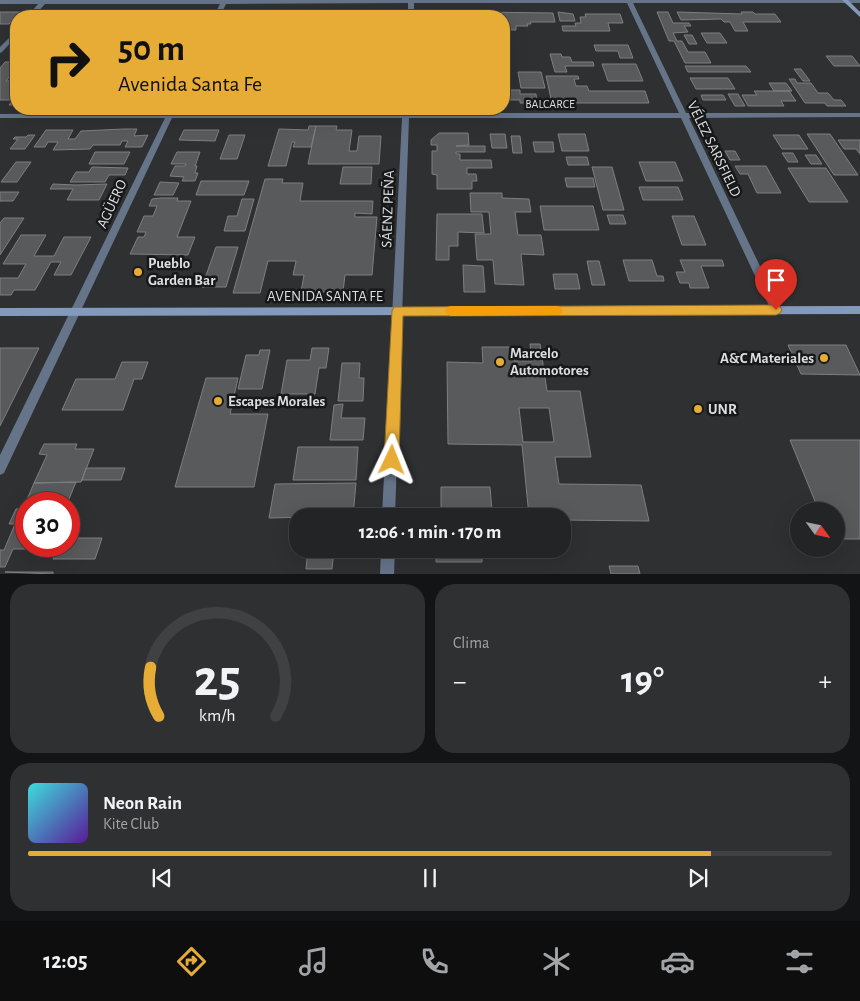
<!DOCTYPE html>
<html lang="es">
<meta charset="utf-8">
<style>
:root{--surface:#222426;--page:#2e3032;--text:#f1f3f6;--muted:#a2a4a7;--line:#3f4143;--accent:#e7ac36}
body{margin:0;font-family:"Alegreya Sans",sans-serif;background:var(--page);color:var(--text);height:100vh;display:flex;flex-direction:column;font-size:19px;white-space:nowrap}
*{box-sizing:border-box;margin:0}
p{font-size:16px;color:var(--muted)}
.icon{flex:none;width:28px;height:28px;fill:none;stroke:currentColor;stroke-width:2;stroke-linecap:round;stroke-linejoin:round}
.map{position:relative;height:574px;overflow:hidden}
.side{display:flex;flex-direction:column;gap:10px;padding:10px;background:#131415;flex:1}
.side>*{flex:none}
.top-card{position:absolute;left:10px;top:10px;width:500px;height:105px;border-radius:20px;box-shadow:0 5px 20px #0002,0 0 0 1px var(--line);background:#e7ac36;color:#111;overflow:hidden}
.needle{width:32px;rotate:123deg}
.tools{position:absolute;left:790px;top:502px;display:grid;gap:10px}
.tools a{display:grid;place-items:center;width:55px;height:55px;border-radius:50%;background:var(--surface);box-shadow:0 5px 20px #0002,0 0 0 1px var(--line);font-size:25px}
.speed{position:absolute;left:15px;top:492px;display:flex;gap:10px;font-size:25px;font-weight:700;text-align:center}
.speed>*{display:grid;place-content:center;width:65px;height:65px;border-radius:50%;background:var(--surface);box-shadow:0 5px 20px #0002,0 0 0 1px var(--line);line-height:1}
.speed .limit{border:8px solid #d22;background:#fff;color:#111}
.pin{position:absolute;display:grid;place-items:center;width:42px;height:42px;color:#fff;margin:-51px -21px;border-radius:50% 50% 50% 0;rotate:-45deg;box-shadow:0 0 5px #0007}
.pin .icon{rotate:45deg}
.me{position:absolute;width:55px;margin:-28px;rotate:2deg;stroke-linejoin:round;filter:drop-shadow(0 0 4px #0008)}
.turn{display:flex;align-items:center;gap:18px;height:105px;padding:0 25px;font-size:22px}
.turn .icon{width:65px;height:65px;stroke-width:2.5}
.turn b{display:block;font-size:35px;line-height:42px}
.big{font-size:38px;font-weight:700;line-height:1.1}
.side .widget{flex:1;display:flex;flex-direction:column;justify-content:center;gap:8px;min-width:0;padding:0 18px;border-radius:20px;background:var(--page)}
.side .dial{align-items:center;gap:0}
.dial svg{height:130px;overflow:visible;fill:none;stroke:var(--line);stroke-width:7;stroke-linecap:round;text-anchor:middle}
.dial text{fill:var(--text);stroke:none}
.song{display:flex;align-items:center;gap:15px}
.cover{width:60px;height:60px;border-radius:8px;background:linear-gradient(135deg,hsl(180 70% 55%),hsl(270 70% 35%))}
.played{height:5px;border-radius:2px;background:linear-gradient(90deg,var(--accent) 85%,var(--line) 85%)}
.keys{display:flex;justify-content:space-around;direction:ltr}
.heat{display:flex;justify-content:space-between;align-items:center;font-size:28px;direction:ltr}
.side .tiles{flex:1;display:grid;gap:10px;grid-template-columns:1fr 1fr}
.widget:last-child{grid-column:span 2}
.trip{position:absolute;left:289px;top:508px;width:282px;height:50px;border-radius:20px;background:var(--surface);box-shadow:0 5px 20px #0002,0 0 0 1px var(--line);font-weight:700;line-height:50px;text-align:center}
.dock{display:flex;height:80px;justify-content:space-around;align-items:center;background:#0e0e0f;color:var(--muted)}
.dock .icon{width:35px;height:35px}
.dock .active{color:var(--accent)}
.dock b{font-size:22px;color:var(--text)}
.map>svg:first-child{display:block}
</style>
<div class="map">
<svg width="860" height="574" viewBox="0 0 860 574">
<rect width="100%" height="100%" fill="#2e3032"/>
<!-- building -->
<path fill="#585a5c" stroke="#7d7f82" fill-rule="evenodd" d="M173 10H186L184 13H193L195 11 209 10 206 16H156L157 13H171Z
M317 10 315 16H293L294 11Z
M343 10 342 16H323L324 11Z
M55 11H85L83 13 109 12 108 13H114L112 16H51Z
M142 11H155L151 16H138Z
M262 11H287L285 16H261Z
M0 12H20L9 24H0Z
M432 12H450V16H432Z
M480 12 553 13 555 22H530L531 24H527L528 26H516V30H510L507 21H504V16H481Z
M558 12 573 14 575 21H560Z
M657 12H668L673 23H689L691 26H684L688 32 673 33 677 41H682L688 52H705L711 63H685L674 41H669Z
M677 12 742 14 741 12H753L755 14H775L781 22H743L748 31H735L730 22H724L721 19 681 20Z
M585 14H620L623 23H608L610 31H563L562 26H576L575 23H581L580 17H586Z
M701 33H720L727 43H707Z
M684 35H692L697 44H689Z
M594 45H628L633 58H620L618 51H596Z
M550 54H561L562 57H570L572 62H593L594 66H565L567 72H555Z
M826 56H852L860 66H834Z
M16 57V77H9L6 81H15L10 86H16V105H9L13 100H0V68L5 62H11Z
M602 64H636L643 81H608Z
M685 66H746L751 72H688Z
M794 69H801L810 81H803Z
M518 72H541L545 88H521Z
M546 76H578L579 79H574L576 86H587L589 91H645L649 103H552Z
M690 78H728L735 89H696Z
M789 79H795L797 83H811L818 93H828L834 100H841L846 106H827L825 103H805Z
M769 83H786L792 91H774Z
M504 90H520V94H536L537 103H520V100H508Z
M754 91H789L796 101H781L784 106H748L742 95H757Z
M728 94H738L745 106H735Z
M701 95H723L726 100H703Z
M309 126H316L311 147H293L295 142H292L286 166H268L279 129 308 130Z
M316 126H337L336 130H352L349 151H357L359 136H381L379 164H308Z
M123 129H137L134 136 148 135 142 147H125L128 141H122L120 145H93L90 149 53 150 58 142H48L45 147H34L46 130H73L68 139H75L81 131Z
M184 130H219L215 141 179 140Z
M439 133H468L469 145 456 146H485V152H456V154H460V160H491L492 168H467V174H476L477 181H472V189H437V175L432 174V151H437V145H431V140Z
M490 134H505L507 148H492Z
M558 134H585L589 151H562Z
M807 134H830L858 175H834Z
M28 135H35L25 149H10L18 139H13L15 137H26Z
M229 135H245L237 159H220Z
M773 135H799L808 149H782Z
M511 136H520L522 153H513Z
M838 140H860V154L856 149H844Z
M533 142H553L554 152H535Z
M725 151H735L740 160H730Z
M95 152H130L124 164H89Z
M177 152H200L195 166H197L195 173H198L195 181H182L184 177 170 176 175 166H185L186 164H171Z
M782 153H793L798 162H788Z
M805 155H816L822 164H811Z
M566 157H587L589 165H568Z
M16 162H31L17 182H1Z
M639 162H675L683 181H646Z
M735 166H766L781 193H757L748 174H740Z
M92 167 128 168 125 175H109L105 182H70L76 172H89Z
M343 167H372L371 184H340Z
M592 167H612L624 210H603Z
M788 168H826L848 202H809Z
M565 178H593L595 187H567Z
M265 179H283L282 183H303L300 201H373L372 214 355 213V217H377L372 275H345L343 292H301L304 275H293L296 261H268L260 293H233Z
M201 181H249L244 195H196Z
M160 182 179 183 173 195H154Z
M53 184 76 185 107 184 99 200H67L73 189H50Z
M639 187H678L683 200H643Z
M0 192H19L13 201H0Z
M470 193H502V198L529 199 531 212H515L518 235H541L544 255 521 254 524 285 495 284 493 260H477L475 234H491L489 212H471Z
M161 198H178L177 201H191L177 237H195L188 255 130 254 138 237H144L146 232H137L144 216H153L157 206H149L152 199Z
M242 199H254L245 231H224L228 216H237Z
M540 206H593L599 230H544Z
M437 214H482L484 233 458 232V246H449V260H436Z
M607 215H623L626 224H610Z
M672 216H694L706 245H682Z
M4 218H24L0 255V223Z
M21 235H46L34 256H54L64 237H91L71 275H54L61 262H51L35 290H14L11 295H0V278H18L26 264H3Z
M216 247H238L226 287H202Z
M623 260H652L657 276H663L664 281H629Z
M680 260H722L724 266H701L709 288H690L689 283H680L676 272H685Z
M587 261H599L605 285H592Z
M463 265 483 266 485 292H464Z
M553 274H577L580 289H555Z
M530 344H540L547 391H580L591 457H555L559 484 641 485 649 521 562 520V516H529L522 445 448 444 447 362 483 363 482 347H513L514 361H532ZM519 408H549L554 442H523Z
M788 345H846L860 375 801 374Z
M0 348H39L0 426Z
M312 348H329L326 368H319L315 394H281L287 360H310Z
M260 350H270L262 389H238L246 355H259Z
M122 362H148L142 379H134L123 410H62L76 379H115Z
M342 363H360L359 378H364L363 401H338Z
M206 378H238L230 414H268L254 487H175Z
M343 404 341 418H365L363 440H330L334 405Z
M790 440H860V539H836V511H819Z
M44 444H77L75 449H94L81 482 34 483 47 455 39 454Z
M298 447H358L356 480H293Z
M86 468H125L121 480H82Z
M76 482 67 504H26V509H23L34 483Z
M356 483 353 516 269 518 275 484Z
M441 487H490L492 511 441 510Z
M16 509H26V524H9Z
M15 524H26V546H51L50 549H13L5 567H0V550H4Z
M69 538H102L95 559H53L58 546H69Z
M308 549H334L332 569H306Z
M436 549H482V562H436Z
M609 566H638L640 574H611Z
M5 572H53V574Z"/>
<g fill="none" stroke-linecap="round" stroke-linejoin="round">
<!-- minor -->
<path fill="#66748a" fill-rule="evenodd" d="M0 0H860V3H633L686 113H860V117L689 118 781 310 780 313 776 314 772 313 771 310 681 118H409L395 516H382L402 118H172L4 473 0 475V455L165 118H0V114L167 113 169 109H177L175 113H402L403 109H409L410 113H679L627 3H414V16H408V3L226 4 220 16H214L220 4H45L34 16H28L38 4H0Z
M16 31V37L2 52 0 53V47Z
M381 549H395L394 574H380Z"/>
<!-- secondary -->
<path fill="#849abd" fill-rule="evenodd" d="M842 0H848L860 12V17Z
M860 306V314L0 316V308Z"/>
</g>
<!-- route -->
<path fill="#e7ac36" stroke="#967023" d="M776 305 780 307 782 310 780 313 776 315 403 316 399 460 396 465 392 467 387 465 384 460 392 311 394 307Z"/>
<!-- slow -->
<path fill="#f59e0b" d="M451 306H557L561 307 563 311 561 314 557 315 451 316 447 314 445 311 447 307Z"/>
<!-- markers -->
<g fill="#e7ac36" stroke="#171819" stroke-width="2">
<circle cx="138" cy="272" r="5"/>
<circle cx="824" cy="358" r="5"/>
<circle cx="500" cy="362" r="5"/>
<circle cx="218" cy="401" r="5"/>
<circle cx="698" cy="409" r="5"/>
</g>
<g text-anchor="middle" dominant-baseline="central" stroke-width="5" stroke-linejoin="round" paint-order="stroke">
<!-- far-street labels -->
<g font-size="12" fill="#dddedf" stroke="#171819">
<text x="550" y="104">BALCARCE</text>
</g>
<!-- street labels -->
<g font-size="15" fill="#dddedf" stroke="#171819">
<text transform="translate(714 149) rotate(64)">VÉLEZ SARSFIELD</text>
<text transform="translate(112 204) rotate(-65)">AGÜERO</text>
<text transform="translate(388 209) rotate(-88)">SÁENZ PEÑA</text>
<text x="325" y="296">AVENIDA SANTA FE</text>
</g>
<!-- poi labels -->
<g font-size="15" font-weight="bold" fill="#dddedf" stroke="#171819" text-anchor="start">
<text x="148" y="263">Pueblo<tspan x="148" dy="17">Garden Bar</tspan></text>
<text x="510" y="353">Marcelo<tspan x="510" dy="17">Automotores</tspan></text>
<text x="814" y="358" text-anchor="end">A&amp;C Materiales</text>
<text x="228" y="401">Escapes Morales</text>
<text x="708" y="409">UNR</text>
</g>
</g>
</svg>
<div class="tools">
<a><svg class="needle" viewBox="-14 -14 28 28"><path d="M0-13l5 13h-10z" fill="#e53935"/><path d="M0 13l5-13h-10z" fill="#a2a4a7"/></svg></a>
</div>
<div class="speed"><div class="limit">30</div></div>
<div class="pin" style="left:776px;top:310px;background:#d93025"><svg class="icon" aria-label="arrive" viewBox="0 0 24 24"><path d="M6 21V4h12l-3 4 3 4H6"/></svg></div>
<svg class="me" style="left:392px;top:460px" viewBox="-20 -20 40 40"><path d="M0-17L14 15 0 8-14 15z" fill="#e7ac36" stroke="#fff" stroke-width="4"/></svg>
<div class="trip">12:06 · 1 min · 170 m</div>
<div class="top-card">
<div class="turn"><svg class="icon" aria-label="right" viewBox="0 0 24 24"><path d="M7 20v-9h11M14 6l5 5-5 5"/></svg><div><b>50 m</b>Avenida Santa Fe</div></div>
</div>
</div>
<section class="side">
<div class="tiles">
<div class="widget dial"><svg viewBox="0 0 100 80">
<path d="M14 69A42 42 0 1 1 86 69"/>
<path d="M14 69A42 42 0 0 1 9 39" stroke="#e7ac36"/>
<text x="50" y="56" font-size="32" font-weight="700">25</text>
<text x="50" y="72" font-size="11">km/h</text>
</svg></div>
<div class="widget"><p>Clima</p>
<div class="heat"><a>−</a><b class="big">19°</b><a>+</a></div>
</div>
<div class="widget">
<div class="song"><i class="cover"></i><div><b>Neon Rain</b><p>Kite Club</p></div></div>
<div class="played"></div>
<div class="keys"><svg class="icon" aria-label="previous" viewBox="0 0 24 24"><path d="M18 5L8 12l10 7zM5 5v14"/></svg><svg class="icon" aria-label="pause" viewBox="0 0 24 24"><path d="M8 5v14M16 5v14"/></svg><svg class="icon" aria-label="next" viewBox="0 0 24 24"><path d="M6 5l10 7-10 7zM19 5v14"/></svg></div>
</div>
</div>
</section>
<nav class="dock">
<b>12:05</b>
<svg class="icon active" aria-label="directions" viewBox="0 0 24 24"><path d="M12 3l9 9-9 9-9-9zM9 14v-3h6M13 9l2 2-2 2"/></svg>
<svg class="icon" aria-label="music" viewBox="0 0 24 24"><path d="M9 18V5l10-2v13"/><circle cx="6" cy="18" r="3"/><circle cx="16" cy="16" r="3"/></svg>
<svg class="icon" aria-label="phone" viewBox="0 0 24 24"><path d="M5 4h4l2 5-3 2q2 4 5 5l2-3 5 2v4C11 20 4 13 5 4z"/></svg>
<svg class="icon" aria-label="climate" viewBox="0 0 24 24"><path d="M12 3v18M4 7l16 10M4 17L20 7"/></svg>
<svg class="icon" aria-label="car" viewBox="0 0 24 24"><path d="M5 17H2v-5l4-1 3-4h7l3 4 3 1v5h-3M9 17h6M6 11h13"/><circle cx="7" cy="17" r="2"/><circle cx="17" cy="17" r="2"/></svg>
<svg class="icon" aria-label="filters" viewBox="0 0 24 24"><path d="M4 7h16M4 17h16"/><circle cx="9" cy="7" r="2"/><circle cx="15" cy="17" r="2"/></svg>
</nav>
